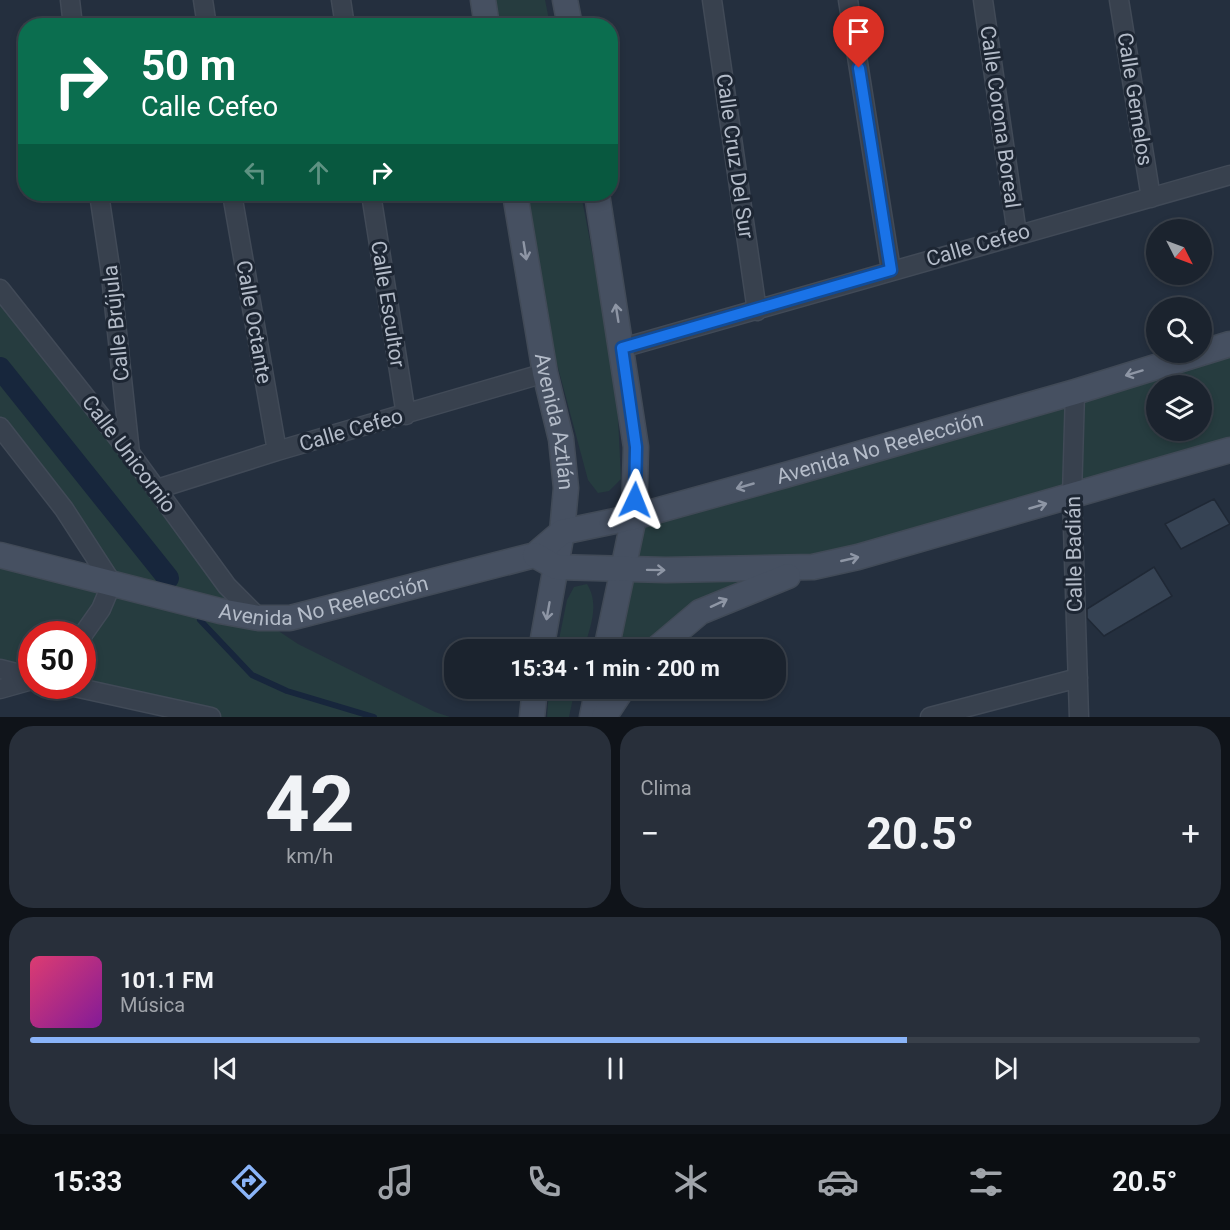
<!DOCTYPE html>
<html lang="es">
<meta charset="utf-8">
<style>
:root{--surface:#1b232e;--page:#282f3a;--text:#f1f3f6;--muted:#a0a4aa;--line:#39404a;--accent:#8ab4f8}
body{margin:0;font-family:Roboto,sans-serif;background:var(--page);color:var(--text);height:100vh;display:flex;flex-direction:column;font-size:22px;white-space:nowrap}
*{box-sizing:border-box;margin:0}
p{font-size:20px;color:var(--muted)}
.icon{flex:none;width:33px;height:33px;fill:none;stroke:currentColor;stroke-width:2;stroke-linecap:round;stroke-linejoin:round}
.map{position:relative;height:717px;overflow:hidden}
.details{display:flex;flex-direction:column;gap:9px;padding:9px;background:#0f1319;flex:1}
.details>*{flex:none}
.hud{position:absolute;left:18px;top:18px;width:600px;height:183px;border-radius:24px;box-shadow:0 3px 9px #0003,0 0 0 2px var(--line);background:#0b6e4f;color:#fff;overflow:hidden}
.needle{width:39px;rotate:132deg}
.controls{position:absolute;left:1146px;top:219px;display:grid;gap:12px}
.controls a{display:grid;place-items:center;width:66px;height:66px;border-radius:50%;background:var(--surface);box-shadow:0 3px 9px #0003,0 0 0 2px var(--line);font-size:30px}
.speed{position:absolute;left:18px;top:621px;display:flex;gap:12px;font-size:30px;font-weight:700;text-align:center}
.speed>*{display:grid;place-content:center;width:78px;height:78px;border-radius:50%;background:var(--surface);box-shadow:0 3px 9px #0003,0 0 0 2px var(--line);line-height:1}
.speed .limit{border:9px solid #d22;background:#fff;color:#111}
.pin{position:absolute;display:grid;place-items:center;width:51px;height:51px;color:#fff;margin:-62px -26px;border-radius:50% 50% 50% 0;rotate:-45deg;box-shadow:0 0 6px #0007}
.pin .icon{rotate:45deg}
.me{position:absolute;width:66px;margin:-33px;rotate:2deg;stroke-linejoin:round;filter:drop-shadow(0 0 4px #0008)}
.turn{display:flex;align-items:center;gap:21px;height:126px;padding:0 24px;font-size:27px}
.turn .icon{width:78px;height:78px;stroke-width:2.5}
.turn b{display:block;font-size:42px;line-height:51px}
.lanes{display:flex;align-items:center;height:57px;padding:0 24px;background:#0003;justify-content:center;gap:30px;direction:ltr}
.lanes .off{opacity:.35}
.big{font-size:45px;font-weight:700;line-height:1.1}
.details .card{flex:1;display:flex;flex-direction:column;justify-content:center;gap:9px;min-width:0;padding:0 21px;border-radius:24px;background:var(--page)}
.details .dial{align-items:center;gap:0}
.dial b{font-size:78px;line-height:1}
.song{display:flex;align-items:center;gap:18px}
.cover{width:72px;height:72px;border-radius:9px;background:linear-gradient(135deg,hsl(340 70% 55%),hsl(290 70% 35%))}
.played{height:6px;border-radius:3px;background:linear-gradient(90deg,var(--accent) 75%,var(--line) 75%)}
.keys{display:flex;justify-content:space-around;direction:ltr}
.heat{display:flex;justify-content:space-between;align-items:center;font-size:33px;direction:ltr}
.details .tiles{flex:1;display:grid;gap:9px;grid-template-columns:1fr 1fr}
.card:last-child{grid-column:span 2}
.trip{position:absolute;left:444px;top:639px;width:342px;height:60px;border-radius:24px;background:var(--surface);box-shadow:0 3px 9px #0003,0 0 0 2px var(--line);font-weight:700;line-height:60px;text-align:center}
.tabs{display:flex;height:96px;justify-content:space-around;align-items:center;background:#0b0e12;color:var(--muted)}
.tabs .icon{width:42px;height:42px}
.tabs .current{color:var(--accent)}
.tabs b{font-size:27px;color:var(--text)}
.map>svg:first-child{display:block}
</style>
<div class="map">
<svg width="1230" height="717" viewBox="0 0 1230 717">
<rect width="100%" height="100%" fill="#242f3e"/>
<!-- green -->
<path fill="#263c3f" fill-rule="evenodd" d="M490 0H545L550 25H495Z
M525 194H581L616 377 621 479 609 491 598 493 588 480 553 349Z
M0 289 259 618 298 644 435 712 450 717H211L82 686V634H32L31 677 0 669V556L111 583 0 427Z
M1230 344V450L749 590 655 649 606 650 634 517ZM1156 386H1202V430H1156Z
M587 584C600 605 590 627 584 649H557L567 600 574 587Z
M549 689H575L569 717H547Z"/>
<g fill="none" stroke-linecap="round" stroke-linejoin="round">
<!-- stream -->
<path stroke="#17263c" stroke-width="6" d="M200 620 252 675 287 691 374 717"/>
<!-- canal -->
<path stroke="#17263c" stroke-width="22" d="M0 368 168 578"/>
</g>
<!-- building -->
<path fill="#364354" stroke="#1f2835" stroke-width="1.5" d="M1214 499 1230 524 1181 549 1165 524Z
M1154 567 1172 596 1104 636 1087 618V609Z"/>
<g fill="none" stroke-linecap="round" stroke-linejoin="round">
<defs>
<path id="street" d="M70 0 73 26
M203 0 207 26
M341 0 345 26
M712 0 757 311
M848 0 891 270
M983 0 1017 234
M1119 0 1151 198
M99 194 110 267 130 453
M232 194 277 451
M371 194 406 415
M0 289 130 453 227 586 259 618
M622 348 1230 175
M1075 392 1072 496 1079 717
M0 427 64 509 112 583 101 609 82 636
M157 489 277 451 545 373
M0 669 32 677
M70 686 211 717
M0 689 32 680
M930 717 1078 678"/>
<g id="secondary">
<path d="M483 0 487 26"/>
<path d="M565 0 570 26"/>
<path id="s1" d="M515 194 545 373 561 439 566 488 562 532 541 650"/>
<path d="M597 194 636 447 634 517 606 650"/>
<path id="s2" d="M0 555 220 611 259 618H290L535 555 562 532 634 517 789 474 1075 392 1230 344"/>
<path d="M535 555 556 567 666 570 813 567 858 557 1230 450"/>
<path d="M655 650 700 612 788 576"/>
<path d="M532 717 535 688"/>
<path d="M592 717 598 688"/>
<path d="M604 717 623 688"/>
</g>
</defs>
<!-- street casing -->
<use href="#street" stroke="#414a57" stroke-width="21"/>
<!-- secondary casing -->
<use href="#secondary" stroke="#414a57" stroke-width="27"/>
<!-- street -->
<use href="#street" stroke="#38414e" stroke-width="18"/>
<!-- secondary -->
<use href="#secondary" stroke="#465061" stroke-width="24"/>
</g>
<!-- one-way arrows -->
<defs><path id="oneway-shaft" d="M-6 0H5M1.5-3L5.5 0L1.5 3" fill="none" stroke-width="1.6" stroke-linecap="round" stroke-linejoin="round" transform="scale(1.5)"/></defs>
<g stroke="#8e96a5">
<use href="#oneway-shaft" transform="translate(525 251) rotate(81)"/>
<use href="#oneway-shaft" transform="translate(617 313) rotate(-99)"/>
<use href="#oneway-shaft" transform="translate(1134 373) rotate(163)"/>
<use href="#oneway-shaft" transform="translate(745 486) rotate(164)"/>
<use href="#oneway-shaft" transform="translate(1038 506) rotate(-16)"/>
<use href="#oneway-shaft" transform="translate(850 559) rotate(-13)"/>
<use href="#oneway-shaft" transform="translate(656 570) rotate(1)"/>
<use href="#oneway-shaft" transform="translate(719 603) rotate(-25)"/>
<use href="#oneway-shaft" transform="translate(548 611) rotate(100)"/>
</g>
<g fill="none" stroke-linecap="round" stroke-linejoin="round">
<defs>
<path id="route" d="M635 500 636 447 622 348 891 270 859 68"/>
</defs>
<!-- route casing -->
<use href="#route" stroke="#114b97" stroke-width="15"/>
<!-- route -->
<use href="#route" stroke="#1a73e8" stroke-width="10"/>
</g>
<g text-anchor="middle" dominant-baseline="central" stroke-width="6" stroke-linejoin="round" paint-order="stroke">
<!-- street labels -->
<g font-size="21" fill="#b4bcc9" stroke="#1d2633">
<text transform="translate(1135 99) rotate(81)">Calle Gemelos</text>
<text transform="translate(1000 117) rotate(82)">Calle Corona Boreal</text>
<text transform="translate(735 156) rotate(82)">Calle Cruz Del Sur</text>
<text transform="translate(978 245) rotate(-16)">Calle Cefeo</text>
<text transform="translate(388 304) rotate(81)">Calle Escultor</text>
<text transform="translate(254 322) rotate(80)">Calle Octante</text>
<text transform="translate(116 323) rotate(-96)">Calle Brújula</text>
<text stroke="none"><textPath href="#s1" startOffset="231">Avenida Aztlán</textPath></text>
<text transform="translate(351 430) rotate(-16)">Calle Cefeo</text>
<text stroke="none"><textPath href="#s2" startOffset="915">Avenida No Reelección</textPath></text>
<text transform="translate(129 454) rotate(53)">Calle Unicornio</text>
<text transform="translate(1074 554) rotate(-91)">Calle Badián</text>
<text stroke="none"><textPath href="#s2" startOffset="333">Avenida No Reelección</textPath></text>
</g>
</g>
</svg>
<div class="controls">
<a><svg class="needle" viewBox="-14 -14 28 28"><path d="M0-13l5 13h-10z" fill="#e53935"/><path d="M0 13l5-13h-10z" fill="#a0a4aa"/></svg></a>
<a><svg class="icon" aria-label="search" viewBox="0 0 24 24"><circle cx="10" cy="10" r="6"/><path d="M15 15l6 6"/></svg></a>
<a><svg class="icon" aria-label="layers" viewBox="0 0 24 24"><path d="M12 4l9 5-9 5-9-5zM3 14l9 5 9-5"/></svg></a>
</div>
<div class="speed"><div class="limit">50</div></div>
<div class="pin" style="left:859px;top:68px;background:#d93025"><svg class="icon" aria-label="arrive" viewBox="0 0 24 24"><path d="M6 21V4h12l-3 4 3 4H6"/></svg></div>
<svg class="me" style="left:635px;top:500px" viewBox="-20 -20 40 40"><path d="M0-17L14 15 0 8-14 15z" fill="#1a73e8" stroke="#fff" stroke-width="4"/></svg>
<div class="trip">15:34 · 1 min · 200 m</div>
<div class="hud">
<div class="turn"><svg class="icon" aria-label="right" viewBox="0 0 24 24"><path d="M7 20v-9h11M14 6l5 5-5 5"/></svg><div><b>50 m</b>Calle Cefeo</div></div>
<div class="lanes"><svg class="icon off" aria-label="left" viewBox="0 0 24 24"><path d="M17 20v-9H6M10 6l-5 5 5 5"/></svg><svg class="icon off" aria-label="ahead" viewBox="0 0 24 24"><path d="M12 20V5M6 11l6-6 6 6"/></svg><svg class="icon" aria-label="right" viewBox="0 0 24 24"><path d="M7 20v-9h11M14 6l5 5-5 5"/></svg></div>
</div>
</div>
<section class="details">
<div class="tiles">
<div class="card dial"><b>42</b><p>km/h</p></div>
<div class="card"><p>Clima</p>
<div class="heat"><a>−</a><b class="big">20.5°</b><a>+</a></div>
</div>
<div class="card">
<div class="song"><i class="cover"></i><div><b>101.1 FM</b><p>Música</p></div></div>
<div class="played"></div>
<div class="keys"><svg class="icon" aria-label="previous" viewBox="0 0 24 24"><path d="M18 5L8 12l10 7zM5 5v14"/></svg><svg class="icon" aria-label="pause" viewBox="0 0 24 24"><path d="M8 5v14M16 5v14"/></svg><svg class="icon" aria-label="next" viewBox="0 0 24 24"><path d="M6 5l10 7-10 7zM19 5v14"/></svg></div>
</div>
</div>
</section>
<nav class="tabs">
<b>15:33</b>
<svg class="icon current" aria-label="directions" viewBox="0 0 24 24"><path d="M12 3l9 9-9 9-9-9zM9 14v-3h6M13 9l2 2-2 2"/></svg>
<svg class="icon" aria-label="music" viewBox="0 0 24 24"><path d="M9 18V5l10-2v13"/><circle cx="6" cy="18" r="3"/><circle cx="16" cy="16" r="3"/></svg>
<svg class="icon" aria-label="phone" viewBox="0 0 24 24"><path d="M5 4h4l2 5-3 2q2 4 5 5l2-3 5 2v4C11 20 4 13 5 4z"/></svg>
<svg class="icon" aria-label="climate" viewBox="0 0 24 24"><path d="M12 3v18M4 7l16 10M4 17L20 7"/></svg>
<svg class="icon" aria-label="car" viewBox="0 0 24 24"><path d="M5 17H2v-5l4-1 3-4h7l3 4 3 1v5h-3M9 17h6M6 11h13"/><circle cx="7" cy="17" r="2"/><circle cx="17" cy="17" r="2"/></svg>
<svg class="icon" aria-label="filters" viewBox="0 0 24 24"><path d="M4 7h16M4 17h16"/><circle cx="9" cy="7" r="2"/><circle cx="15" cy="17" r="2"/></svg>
<b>20.5°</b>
</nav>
